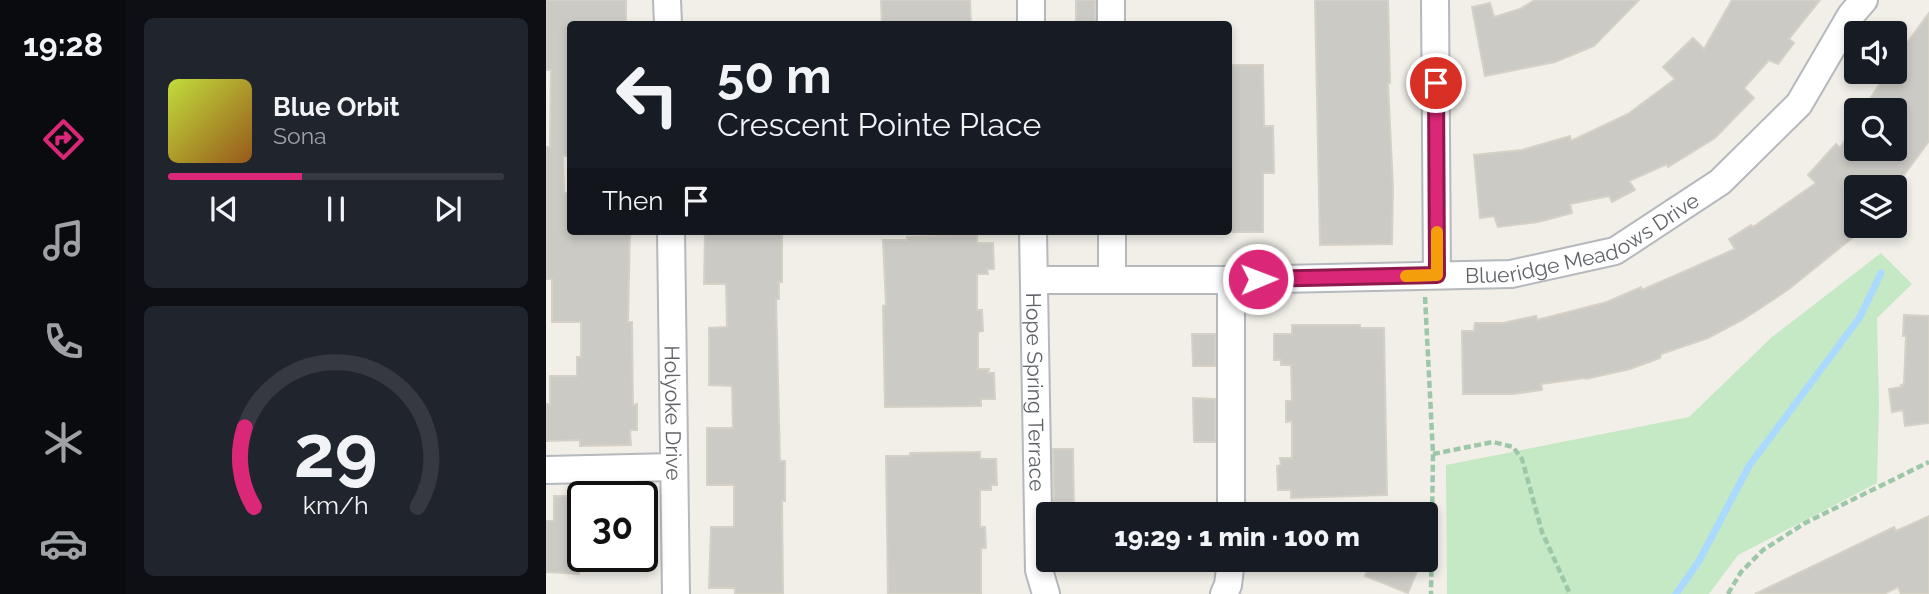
<!DOCTYPE html>
<meta charset="utf-8">
<style>
:root{--surface:#171b24;--page:#20242c;--text:#f1f3f6;--muted:#9ea1a6;--line:#363941;--accent:#db2777}
body{margin:0;font-family:Raleway,sans-serif;background:var(--page);color:var(--text);height:100vh;display:flex;flex-direction:column;font-size:26px;white-space:nowrap}
*{box-sizing:border-box;margin:0}
p{font-size:23px;color:var(--muted)}
.icon{flex:none;width:38px;height:38px;fill:none;stroke:currentColor;stroke-width:2;stroke-linecap:round;stroke-linejoin:round}
.map{position:relative;flex:1;overflow:hidden}
.details{display:flex;flex-direction:column;gap:18px;padding:18px;background:#0d0f14;width:420px}
.details>*{flex:none}
.hud{position:absolute;left:21px;top:21px;width:665px;height:214px;border-radius:7px;box-shadow:0 4px 10px #0003;background:#171b24;color:var(--text);overflow:hidden}
.controls{position:absolute;left:1298px;top:21px;display:grid;gap:14px}
.controls a{display:grid;place-items:center;width:63px;height:63px;border-radius:7px;background:var(--surface);box-shadow:0 4px 10px #0003;font-size:35px}
.speed{position:absolute;left:21px;top:481px;display:flex;gap:14px;font-size:35px;font-weight:700;text-align:center}
.speed>*{display:grid;place-content:center;width:91px;height:91px;border-radius:50%;background:var(--surface);box-shadow:0 4px 10px #0003;line-height:1}
.speed .limit{border:4px solid #111;border-radius:10px;background:#fff;color:#111}
.pin{position:absolute;display:grid;place-items:center;width:60px;height:60px;color:#fff;margin:-30px;border:4px solid #fff;border-radius:50%;box-shadow:0 2px 7px #0007}
.me{position:absolute;width:77px;margin:-38px;rotate:89deg;stroke-linejoin:round;filter:drop-shadow(0 0 5px #0008)}
.turn{display:flex;align-items:center;gap:24px;height:147px;padding:0 35px;font-size:32px}
.turn .icon{width:91px;height:91px;stroke-width:2.5}
.turn b{display:block;font-size:49px;line-height:60px}
.then{display:flex;align-items:center;height:66px;padding:0 35px;background:#0003;gap:14px;font-size:26px}
.details .tile{flex:1;display:flex;flex-direction:column;justify-content:center;gap:10px;min-width:0;padding:0 24px;border-radius:10px;background:var(--page)}
.details .dial{align-items:center;gap:0}
.dial svg{height:182px;overflow:visible;fill:none;stroke:var(--line);stroke-width:7;stroke-linecap:round;text-anchor:middle}
.dial text{fill:var(--text);stroke:none}
.song{display:flex;align-items:center;gap:21px}
.cover{width:84px;height:84px;border-radius:10px;background:linear-gradient(135deg,hsl(70 70% 55%),hsl(30 70% 35%))}
.played{height:7px;border-radius:4px;background:linear-gradient(90deg,var(--accent) 40%,var(--line) 40%)}
.keys{display:flex;justify-content:space-around;direction:ltr}
.trip{position:absolute;left:490px;top:502px;width:402px;height:70px;border-radius:7px;background:var(--surface);box-shadow:0 4px 10px #0003;font-weight:800;line-height:70px;text-align:center}
main{display:flex;flex:1;min-height:0}
.dock{display:flex;flex-direction:column;width:126px;justify-content:space-around;align-items:center;background:#090b0e;color:var(--muted)}
.dock .icon{width:49px;height:49px}
.dock .current{color:var(--accent)}
.dock b{font-size:32px;color:var(--text)}
.map>svg:first-child{display:block}
</style>
<main>
<nav class="dock">
<b>19:28</b>
<svg class="icon current" aria-label="directions" viewBox="0 0 24 24"><path d="M12 3l9 9-9 9-9-9zM9 14v-3h6M13 9l2 2-2 2"/></svg>
<svg class="icon" aria-label="music" viewBox="0 0 24 24"><path d="M9 18V5l10-2v13"/><circle cx="6" cy="18" r="3"/><circle cx="16" cy="16" r="3"/></svg>
<svg class="icon" aria-label="phone" viewBox="0 0 24 24"><path d="M5 4h4l2 5-3 2q2 4 5 5l2-3 5 2v4C11 20 4 13 5 4z"/></svg>
<svg class="icon" aria-label="climate" viewBox="0 0 24 24"><path d="M12 3v18M4 7l16 10M4 17L20 7"/></svg>
<svg class="icon" aria-label="car" viewBox="0 0 24 24"><path d="M5 17H2v-5l4-1 3-4h7l3 4 3 1v5h-3M9 17h6M6 11h13"/><circle cx="7" cy="17" r="2"/><circle cx="17" cy="17" r="2"/></svg>
</nav>
<section class="details">
<div class="tile">
<div class="song"><i class="cover"></i><div><b>Blue Orbit</b><p>Sona</p></div></div>
<div class="played"></div>
<div class="keys"><svg class="icon" aria-label="previous" viewBox="0 0 24 24"><path d="M18 5L8 12l10 7zM5 5v14"/></svg><svg class="icon" aria-label="pause" viewBox="0 0 24 24"><path d="M8 5v14M16 5v14"/></svg><svg class="icon" aria-label="next" viewBox="0 0 24 24"><path d="M6 5l10 7-10 7zM19 5v14"/></svg></div>
</div>
<div class="tile dial"><svg viewBox="0 0 100 80">
<path d="M14 69A42 42 0 1 1 86 69"/>
<path d="M14 69A42 42 0 0 1 10 34" stroke="#db2777"/>
<text x="50" y="56" font-size="32" font-weight="700">29</text>
<text x="50" y="72" font-size="11">km/h</text>
</svg></div>
</section>
<div class="map">
<svg width="1383" height="594" viewBox="0 0 1383 594">
<rect width="100%" height="100%" fill="#f1efe8"/>
<!-- green -->
<path fill="#c5e8c5" d="M1335 253 1366 284 1331 318 1333 404 1331 483 1192 555 1163 594H901L900 465 1143 417 1226 337Z"/>
<g fill="none" stroke-linecap="round" stroke-linejoin="round">
<!-- stream -->
<path stroke="#aadaff" stroke-width="7" d="M1130 594 1153 561 1203 466 1314 317 1335 273"/>
</g>
<!-- building -->
<path fill="#cccac5" stroke="#d6d1c6" stroke-width="2" d="M0 0H80V24H24V156H17L18 193H24V231H84L82 322H86L87 405 91 404V430H84L85 445 34 446V440L0 441V404H4V376H31V357H35V322H6V279H0V147H4L5 70H0Z
M335 0H424L425 24H336Z
M530 0H549V24H530Z
M769 0H842L844 83H842L847 188 846 244 774 245Z
M989 0H1093L1048 46 1009 62 939 76 926 7 944 3 948 17 974 9Z
M1186 0H1274L1243 39 1248 43 1232 64 1223 60 1198 88 1208 98 1169 138 1122 167 1121 164 1083 181 1089 190 1066 202 1063 196 1024 204 1026 213 992 222 952 227 948 216 934 218 928 155 976 150 1024 136 1025 141 1082 114 1129 79 1117 67 1147 38 1158 49Z
M1383 13V141L1349 187H1311V234L1243 289 1198 319 1162 338 1115 354 1114 358 1084 369 1040 379 1039 378 995 384 996 390 966 394H917L916 331H928L929 323H957L990 316 991 320 1061 302 1095 287 1096 290 1189 249 1183 239 1205 225 1207 227 1270 183 1262 175 1290 144 1294 148 1311 121V149H1349V110H1317L1341 72H1349V59Z
M682 65H717L718 126H727L728 173H717V232H682Z
M159 231H236V282H233V299H230L234 461H239V501H236L237 594H189V588H163L165 527H188V485H161V428H187L186 386 163 385V328L181 327 180 284H158Z
M431 235V243H447L448 269H441L442 274H431V310H436L437 331 432 332V369H443L442 373H448L449 399H435V406L339 407 337 306 340 305 337 240H361V237Z
M1358 315 1383 316V423L1359 426 1357 410 1346 412 1343 389 1356 387 1355 385 1358 384 1360 336H1357Z
M746 325H814V328H838L841 495 745 498V490H732L731 466 735 465 734 458H746V421L740 422V401H746L745 365H735V360H728V334H746Z
M646 334H669V366H647Z
M647 398 669 399V442H648Z
M507 449H527L528 514H508Z
M434 452V459H450L451 485H445V490H434V527H439L440 548H435V594H342L340 456H364V453Z
M8 496H35L33 574 0 572V521H8Z
M1383 516V594H1355L1352 587 1338 594H1209L1348 527 1350 531Z
M825 560H848L872 569 862 593 819 576Z"/>
<g fill="none" stroke-linecap="round" stroke-linejoin="round">
<defs>
<g id="minor">
<path d="M121 0 122 24"/>
<path d="M485 0V24"/>
<path d="M565 0V24"/>
<path d="M889 0 891 275"/>
<path id="s1" d="M125 231 130 594"/>
<path id="s2" d="M487 231 493 570 500 594"/>
<path d="M566 231V280"/>
<path id="s3" d="M489 280H685L965 274 1069 251 1174 182 1253 104 1305 15 1318 0"/>
<path d="M685 280V514"/>
<path d="M0 470 128 467"/>
<path d="M678 594 682 585 685 560"/>
</g>
</defs>
<!-- minor casing -->
<use href="#minor" stroke="#b5b8bc" stroke-width="30"/>
<!-- path -->
<path stroke="#9cc7a9" stroke-width="4.5" stroke-dasharray="7 3.5" stroke-linecap="butt" d="M879 297 887 454 885 594
M887 454 947 442 967 447 976 459 996 532 1024 594
M1182 594 1195 572 1217 550 1259 523 1383 462"/>
<!-- minor -->
<use href="#minor" stroke="#fff" stroke-width="26"/>
</g>
<g fill="none" stroke-linecap="round" stroke-linejoin="round">
<defs>
<path id="route" d="M712 279 891 275 890 83"/>
</defs>
<!-- route casing -->
<use href="#route" stroke="#8e194d" stroke-width="18"/>
<!-- route -->
<use href="#route" stroke="#db2777" stroke-width="12"/>
<!-- slow -->
<path stroke="#f59e0b" stroke-width="12" d="M860 276 891 275V232"/>
</g>
<g text-anchor="middle" dominant-baseline="central" stroke-width="7" stroke-linejoin="round" paint-order="stroke">
<!-- street labels -->
<g font-size="21" fill="#5f6368" stroke="#fff">
<text stroke="none"><textPath href="#s3" startOffset="555">Blueridge Meadows Drive</textPath></text>
<text stroke="none"><textPath href="#s2" startOffset="161">Hope Spring Terrace</textPath></text>
<text stroke="none"><textPath href="#s1" startOffset="182">Holyoke Drive</textPath></text>
</g>
</g>
</svg>
<div class="controls">
<a><svg class="icon" aria-label="sound" viewBox="0 0 24 24"><path d="M4 9h4l5-4v14l-5-4H4zM17 9q2 3 0 6"/></svg></a>
<a><svg class="icon" aria-label="search" viewBox="0 0 24 24"><circle cx="10" cy="10" r="6"/><path d="M15 15l6 6"/></svg></a>
<a><svg class="icon" aria-label="layers" viewBox="0 0 24 24"><path d="M12 4l9 5-9 5-9-5zM3 14l9 5 9-5"/></svg></a>
</div>
<div class="speed"><div class="limit">30</div></div>
<div class="pin" style="left:890px;top:83px;background:#d93025"><svg class="icon" aria-label="arrive" viewBox="0 0 24 24"><path d="M6 21V4h12l-3 4 3 4H6"/></svg></div>
<svg class="me" style="left:712px;top:279px" viewBox="-20 -20 40 40"><circle r="17" fill="#db2777" stroke="#fff" stroke-width="3"/><path d="M0-11L8 9 0 5-8 9z" fill="#fff"/></svg>
<div class="trip">19:29 · 1 min · 100 m</div>
<div class="hud">
<div class="turn"><svg class="icon" aria-label="left" viewBox="0 0 24 24"><path d="M17 20v-9H6M10 6l-5 5 5 5"/></svg><div><b>50 m</b>Crescent Pointe Place</div></div>
<div class="then">Then<svg class="icon" aria-label="arrive" viewBox="0 0 24 24"><path d="M6 21V4h12l-3 4 3 4H6"/></svg></div>
</div>
</div>
</main>
